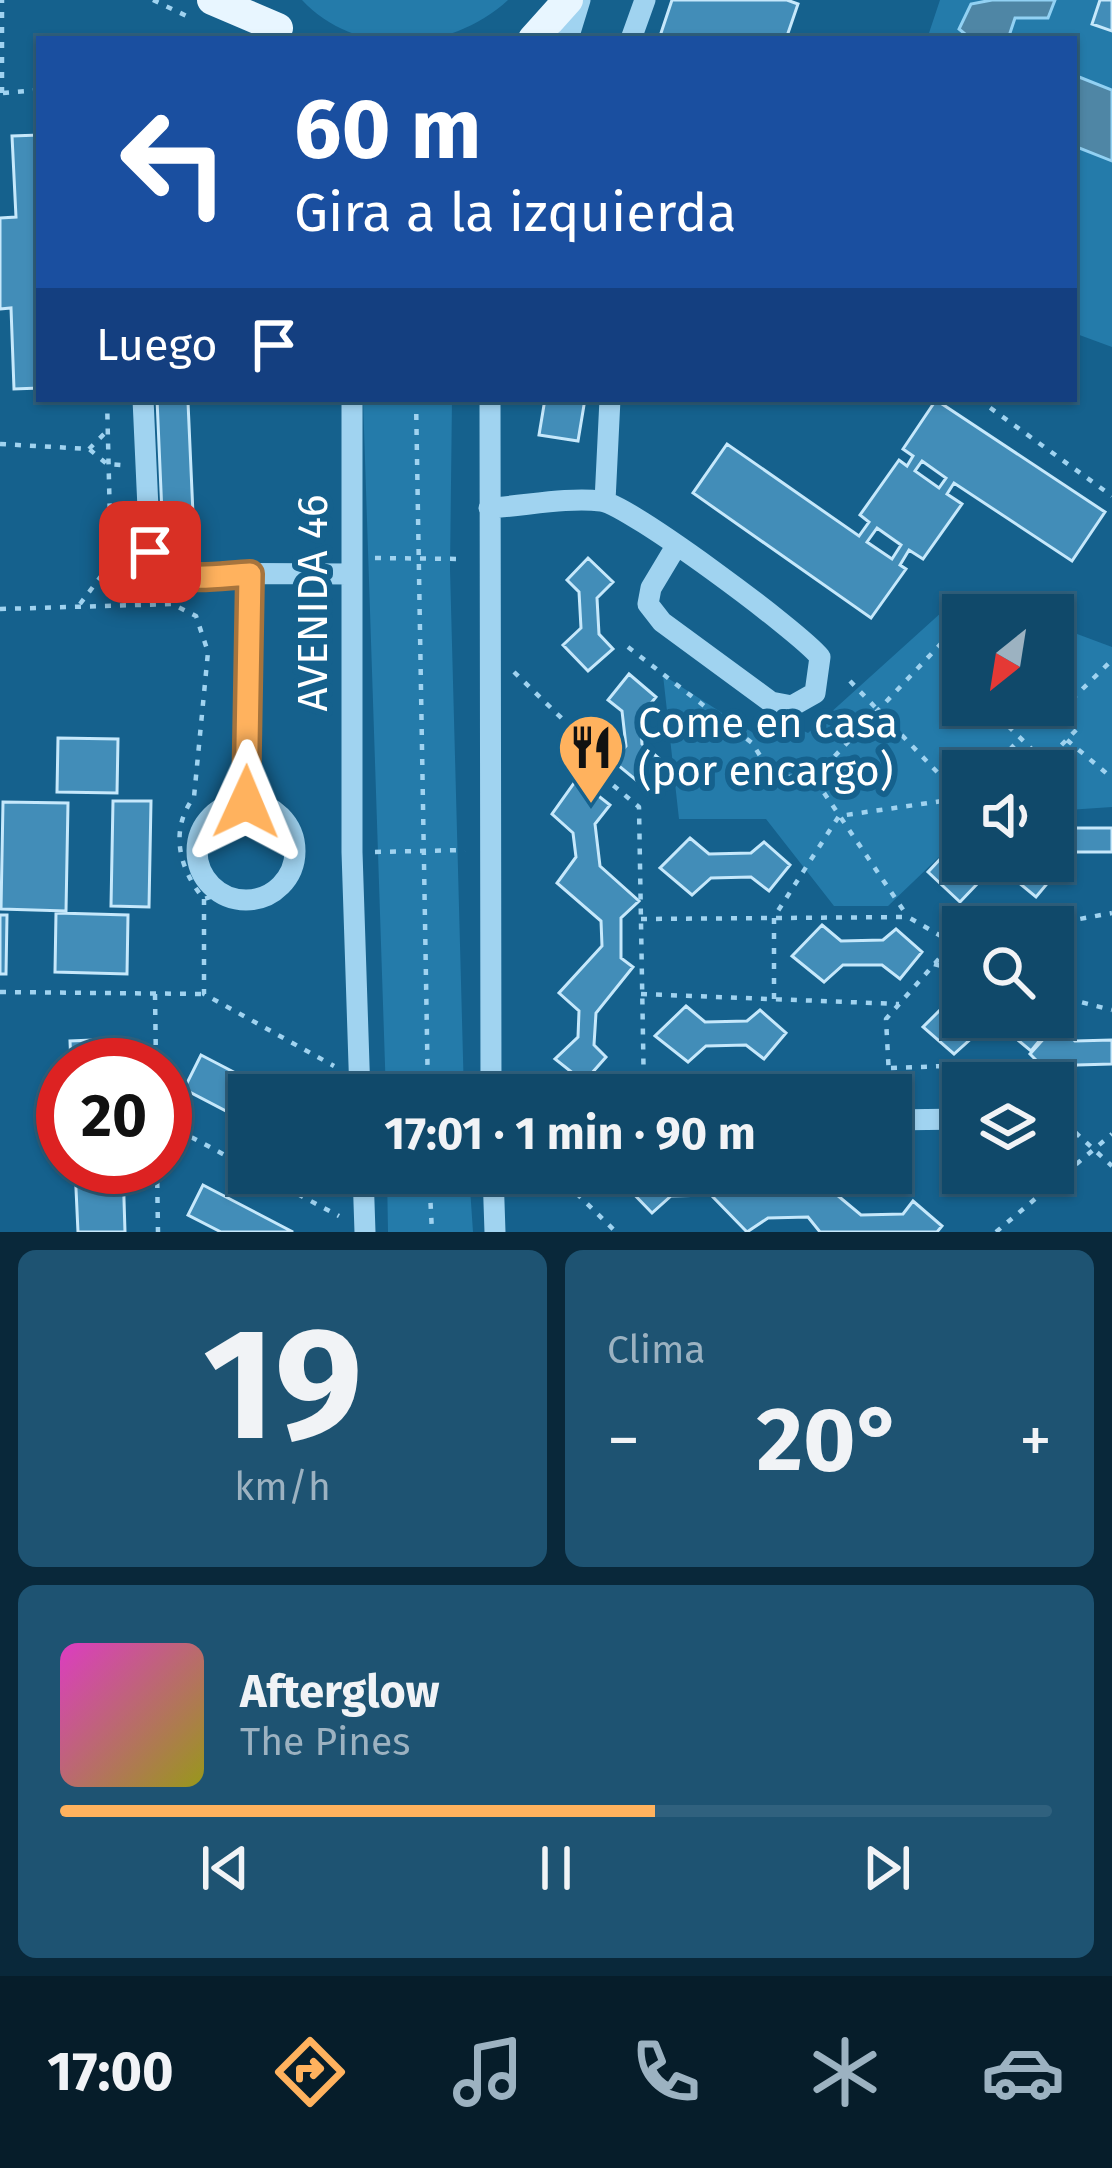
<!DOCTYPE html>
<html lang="es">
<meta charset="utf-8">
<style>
:root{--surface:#10496a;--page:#1e5372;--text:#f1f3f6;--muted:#9cb2c1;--line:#30617e;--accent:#ffb25e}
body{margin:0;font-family:"Fira Sans",sans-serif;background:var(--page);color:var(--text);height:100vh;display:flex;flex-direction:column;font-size:45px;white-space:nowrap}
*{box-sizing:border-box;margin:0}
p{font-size:39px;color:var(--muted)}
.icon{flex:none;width:66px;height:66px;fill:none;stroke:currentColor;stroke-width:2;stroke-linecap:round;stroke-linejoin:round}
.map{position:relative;height:1232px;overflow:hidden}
.drawer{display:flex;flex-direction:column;gap:18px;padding:18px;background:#09283a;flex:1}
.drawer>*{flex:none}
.top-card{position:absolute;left:36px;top:36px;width:1041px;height:366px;border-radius:0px;box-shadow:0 3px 9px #0004,0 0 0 3px var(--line);background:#1a4fa0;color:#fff;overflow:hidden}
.needle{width:78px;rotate:210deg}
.controls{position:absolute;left:942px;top:594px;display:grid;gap:24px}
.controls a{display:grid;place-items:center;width:132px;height:132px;border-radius:0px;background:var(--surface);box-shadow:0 3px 9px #0004,0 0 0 3px var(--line);font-size:60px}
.speed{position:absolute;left:36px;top:1038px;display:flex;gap:24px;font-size:60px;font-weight:700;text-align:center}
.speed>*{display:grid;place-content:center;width:156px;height:156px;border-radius:50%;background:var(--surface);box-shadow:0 3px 9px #0004,0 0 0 3px var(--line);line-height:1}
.speed .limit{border:18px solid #d22;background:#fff;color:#111}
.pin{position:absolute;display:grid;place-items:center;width:102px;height:102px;color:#fff;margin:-51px;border-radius:24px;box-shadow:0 6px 18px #0006}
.me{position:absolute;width:132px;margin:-66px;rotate:1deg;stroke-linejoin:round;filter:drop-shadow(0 0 9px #0008)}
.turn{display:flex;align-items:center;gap:42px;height:252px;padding:0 60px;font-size:54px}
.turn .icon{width:156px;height:156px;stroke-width:2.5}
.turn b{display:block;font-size:84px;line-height:102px}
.then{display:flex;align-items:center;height:114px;padding:0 60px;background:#0003;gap:24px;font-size:45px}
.big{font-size:90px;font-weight:700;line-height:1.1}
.drawer .tile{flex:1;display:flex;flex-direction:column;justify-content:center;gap:18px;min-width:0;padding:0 42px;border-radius:18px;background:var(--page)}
.drawer .dial{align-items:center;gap:0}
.dial b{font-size:156px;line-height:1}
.song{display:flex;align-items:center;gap:36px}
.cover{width:144px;height:144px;border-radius:18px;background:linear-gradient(135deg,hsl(310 70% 55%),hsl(60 70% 35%))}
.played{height:12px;border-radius:6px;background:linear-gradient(90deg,var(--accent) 60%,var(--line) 60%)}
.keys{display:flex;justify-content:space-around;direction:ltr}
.heat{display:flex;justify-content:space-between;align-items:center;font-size:66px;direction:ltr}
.drawer .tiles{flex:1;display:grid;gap:18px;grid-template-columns:1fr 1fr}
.tile:last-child{grid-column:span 2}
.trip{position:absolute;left:228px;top:1074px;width:684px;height:120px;border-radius:0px;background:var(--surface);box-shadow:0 3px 9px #0004,0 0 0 3px var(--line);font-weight:700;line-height:120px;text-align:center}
.tab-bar{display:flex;height:192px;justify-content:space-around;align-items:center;background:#061d2a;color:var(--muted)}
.tab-bar .icon{width:84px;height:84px}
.tab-bar .current{color:var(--accent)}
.tab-bar b{font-size:54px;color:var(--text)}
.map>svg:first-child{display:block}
</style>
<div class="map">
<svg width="1112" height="1232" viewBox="0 0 1112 1232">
<rect width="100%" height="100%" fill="#15618d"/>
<!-- green -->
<path fill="#247baa" d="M302 0H508C452 52 357 59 302 0Z
M940 0H1112V347L1074 333V39H927Z
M363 399H452L450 569 464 1095H386Z
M953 602 1010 615H963V705H1053V625L1112 647V807L1053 811V771H963V834L888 906H834L766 819H679L663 675 758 736 772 716 808 733Z
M387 1173H469L473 1232H388Z"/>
<!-- water -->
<path fill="#4f86a5" stroke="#92d1f3" stroke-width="3" d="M992 0H1055L1048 18H1015L1008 39H971L959 29 971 4Z
M1074 75 1112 90V161L1074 146Z"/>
<!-- building -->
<path fill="#428db8" stroke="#c6e8fb" stroke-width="3" fill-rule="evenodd" d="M672 0H787L798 4 786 39H659Z
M1100 0H1112V31L1092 24Z
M39 135V388L14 389 11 308 0 309V218L16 217 12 136Z
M157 399H208L188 402 195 559 164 560Z
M545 399H585L578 441 539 435Z
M936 400 1105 512 1072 561 954 483 947 494 962 504 923 559 909 550 900 565 906 569 871 618 693 493 727 444 859 536 869 522 860 515 899 460 907 466 913 456 903 449ZM922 461 946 478 939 488 915 471ZM877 528 901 545 892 559 867 542Z
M588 558 613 582 597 598 599 634 613 649 588 671 563 645 581 628 579 592 567 580Z
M629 674 656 697 640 717 642 744 662 761 642 785 613 761 626 746 622 711 608 700Z
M58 738 118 739 117 793 57 792Z
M577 779 610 805 595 824 600 866 639 901 621 918V958L633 967 596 1013 594 1045 606 1057 584 1082 555 1059 578 1037 579 1011 559 993 602 946 601 921 557 883 576 857 573 833 552 814Z
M113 801H151L149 907 111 906Z
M3 802 68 803 66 911 1 909Z
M1056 812 1075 828H1112V852H1076L1056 873 1042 861H1053Z
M690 838 709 854 751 853 764 842 790 865 769 891 751 877 711 878 692 895 660 868Z
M958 840 963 861H1042L1056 873 1036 897 1018 882H979L960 902 928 872Z
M56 913 128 915 127 974 55 972Z
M0 915H7L6 974H0Z
M822 925 841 941 883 940 896 929 922 952 900 979 882 965H843L824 982 792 956Z
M953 997 963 1006V1017H1045L1053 1024 1031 1051 1013 1036 973 1037 954 1054 923 1027Z
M686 1006 705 1022 747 1021 760 1010 786 1033 764 1059 746 1045 706 1046 688 1062 655 1036Z
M1056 1025 1075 1041 1112 1040V1064L1077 1065 1058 1082 1030 1054Z
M117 1039 118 1065H71L70 1041Z
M201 1055 278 1095H249V1123L184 1089Z
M75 1167H123L125 1232H78Z
M636 1173H739L767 1194 809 1193 819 1180 861 1215 903 1214 913 1201 942 1226 937 1232H820L808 1217 768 1218 747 1232 711 1195 671 1196 652 1213 625 1185Z
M203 1185 293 1232H221L188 1215Z"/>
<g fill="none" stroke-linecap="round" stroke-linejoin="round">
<!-- path -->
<path stroke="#a0d3f0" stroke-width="4.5" stroke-dasharray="6 9" stroke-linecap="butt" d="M153 0 191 18
M2 93V0
M3 93 39 90
M416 399 428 1095
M978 399 1112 496
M0 444 89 449 107 464 121 465
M89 449 106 432
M375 558 465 559
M111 563 138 603
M80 604 111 563 107 399
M0 609 172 604 196 616 208 652 194 797C169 830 179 869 204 899L221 894
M628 647 752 743 773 776 814 778 908 917
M514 672 580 736 570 749 639 807 644 1095
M850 681 962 798
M1015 705 1001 719 1045 762 1079 727 1053 701
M1061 710 1112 660
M1067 740 1112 778
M989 771 1021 738
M814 778 952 632 963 642
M375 852 465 850
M204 899V994L334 1066
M641 919 908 917 953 943
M1036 927 1112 913
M934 964 963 972
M0 992 204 994
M155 994 156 1065
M641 994 899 1004
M1053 995 1112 1010
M774 999V917L839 816 963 798
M891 1068 1000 1064 1022 1083
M890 1095 886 1019 953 943 963 941
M1053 1112 1112 1166
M165 1123 249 1168
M157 1167 158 1232
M258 1173 339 1216
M429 1173 432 1232
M518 1190H573L616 1232
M386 1191H471
M996 1232 1112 1134"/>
<!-- minor -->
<path stroke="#a0d3f0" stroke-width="21" d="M568 39 580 0
M631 39 645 0
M143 399 150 552 162 573 351 574
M352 399V852L360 1095
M490 399 491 1095
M605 501 610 399
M489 508C525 506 566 497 601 501 628 504 799 631 820 657L815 693 792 706 771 702 662 622 648 604 651 588 675 548
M197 851a49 49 0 1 1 98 0a49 49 0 1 1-98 0Z
M246 802 250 575
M891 1120 963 1119
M363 1173 365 1232
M493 1173 495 1232"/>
<!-- major -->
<path stroke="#e8f6ff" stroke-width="30" d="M212 0 278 28
M533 39 568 0"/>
</g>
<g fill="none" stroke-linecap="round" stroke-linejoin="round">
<defs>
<path id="route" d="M150 552C162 589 218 575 250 574L246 802"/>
</defs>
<!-- route casing -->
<use href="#route" stroke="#a6743d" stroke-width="30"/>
<!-- route -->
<use href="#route" stroke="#ffb25e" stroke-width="21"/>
</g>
<!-- icons -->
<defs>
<symbol id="restaurant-pin" viewBox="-11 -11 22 30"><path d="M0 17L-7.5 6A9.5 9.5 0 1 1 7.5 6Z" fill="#ffb25e" stroke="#15618d"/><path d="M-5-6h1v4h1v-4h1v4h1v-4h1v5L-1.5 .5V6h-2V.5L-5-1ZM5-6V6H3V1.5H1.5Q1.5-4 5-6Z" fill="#111"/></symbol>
</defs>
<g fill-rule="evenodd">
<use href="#restaurant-pin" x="553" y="709" width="76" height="104"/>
</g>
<g text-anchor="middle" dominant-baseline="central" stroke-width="12" stroke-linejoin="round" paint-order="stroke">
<!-- street labels -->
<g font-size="42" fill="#fff" stroke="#15618d">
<text transform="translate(313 603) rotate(-90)">AVENIDA 46</text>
</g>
<!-- poi labels -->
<g font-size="42" fill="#fff" stroke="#15618d" text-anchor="start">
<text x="638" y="723">Come en casa<tspan x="638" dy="48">(por encargo)</tspan></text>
</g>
</g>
</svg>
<div class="controls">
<a><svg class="needle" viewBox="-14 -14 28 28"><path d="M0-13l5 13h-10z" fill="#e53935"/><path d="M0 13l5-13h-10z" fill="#9cb2c1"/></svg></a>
<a><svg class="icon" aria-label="sound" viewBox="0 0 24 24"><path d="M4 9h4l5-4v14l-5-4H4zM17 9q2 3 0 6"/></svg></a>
<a><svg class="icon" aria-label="search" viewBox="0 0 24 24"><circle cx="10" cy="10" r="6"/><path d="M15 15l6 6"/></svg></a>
<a><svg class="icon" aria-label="layers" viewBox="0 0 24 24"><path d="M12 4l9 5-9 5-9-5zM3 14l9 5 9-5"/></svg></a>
</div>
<div class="speed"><div class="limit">20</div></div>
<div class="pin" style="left:150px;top:552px;background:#d93025"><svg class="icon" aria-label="arrive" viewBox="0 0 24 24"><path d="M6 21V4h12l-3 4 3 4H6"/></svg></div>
<svg class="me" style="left:246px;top:802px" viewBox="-20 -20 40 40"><path d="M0-17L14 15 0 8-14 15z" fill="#ffb25e" stroke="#fff" stroke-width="4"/></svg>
<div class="trip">17:01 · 1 min · 90 m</div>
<div class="top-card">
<div class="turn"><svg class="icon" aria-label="left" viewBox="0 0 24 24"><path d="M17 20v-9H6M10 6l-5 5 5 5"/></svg><div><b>60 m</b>Gira a la izquierda</div></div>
<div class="then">Luego<svg class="icon" aria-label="arrive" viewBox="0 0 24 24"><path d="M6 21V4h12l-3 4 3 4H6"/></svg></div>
</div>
</div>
<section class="drawer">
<div class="tiles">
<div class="tile dial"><b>19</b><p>km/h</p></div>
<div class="tile"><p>Clima</p>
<div class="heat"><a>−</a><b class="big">20°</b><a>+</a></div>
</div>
<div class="tile">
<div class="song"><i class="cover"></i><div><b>Afterglow</b><p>The Pines</p></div></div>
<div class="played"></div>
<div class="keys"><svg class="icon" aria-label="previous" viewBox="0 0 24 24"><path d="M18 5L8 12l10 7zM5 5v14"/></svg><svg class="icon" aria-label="pause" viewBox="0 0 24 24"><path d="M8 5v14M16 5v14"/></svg><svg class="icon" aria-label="next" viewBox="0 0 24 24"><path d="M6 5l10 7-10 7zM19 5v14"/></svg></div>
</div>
</div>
</section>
<nav class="tab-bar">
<b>17:00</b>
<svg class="icon current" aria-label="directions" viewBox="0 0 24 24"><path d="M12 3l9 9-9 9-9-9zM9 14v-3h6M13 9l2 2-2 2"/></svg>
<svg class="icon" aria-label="music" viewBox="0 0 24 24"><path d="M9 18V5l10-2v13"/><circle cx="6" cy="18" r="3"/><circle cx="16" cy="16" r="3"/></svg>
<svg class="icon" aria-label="phone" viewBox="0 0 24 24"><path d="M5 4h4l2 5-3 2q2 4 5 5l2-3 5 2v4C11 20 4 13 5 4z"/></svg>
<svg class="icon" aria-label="climate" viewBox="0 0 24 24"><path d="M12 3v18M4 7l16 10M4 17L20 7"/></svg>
<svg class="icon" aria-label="car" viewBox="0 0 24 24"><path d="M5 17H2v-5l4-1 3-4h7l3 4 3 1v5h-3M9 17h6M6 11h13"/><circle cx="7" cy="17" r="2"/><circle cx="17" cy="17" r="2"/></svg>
</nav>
